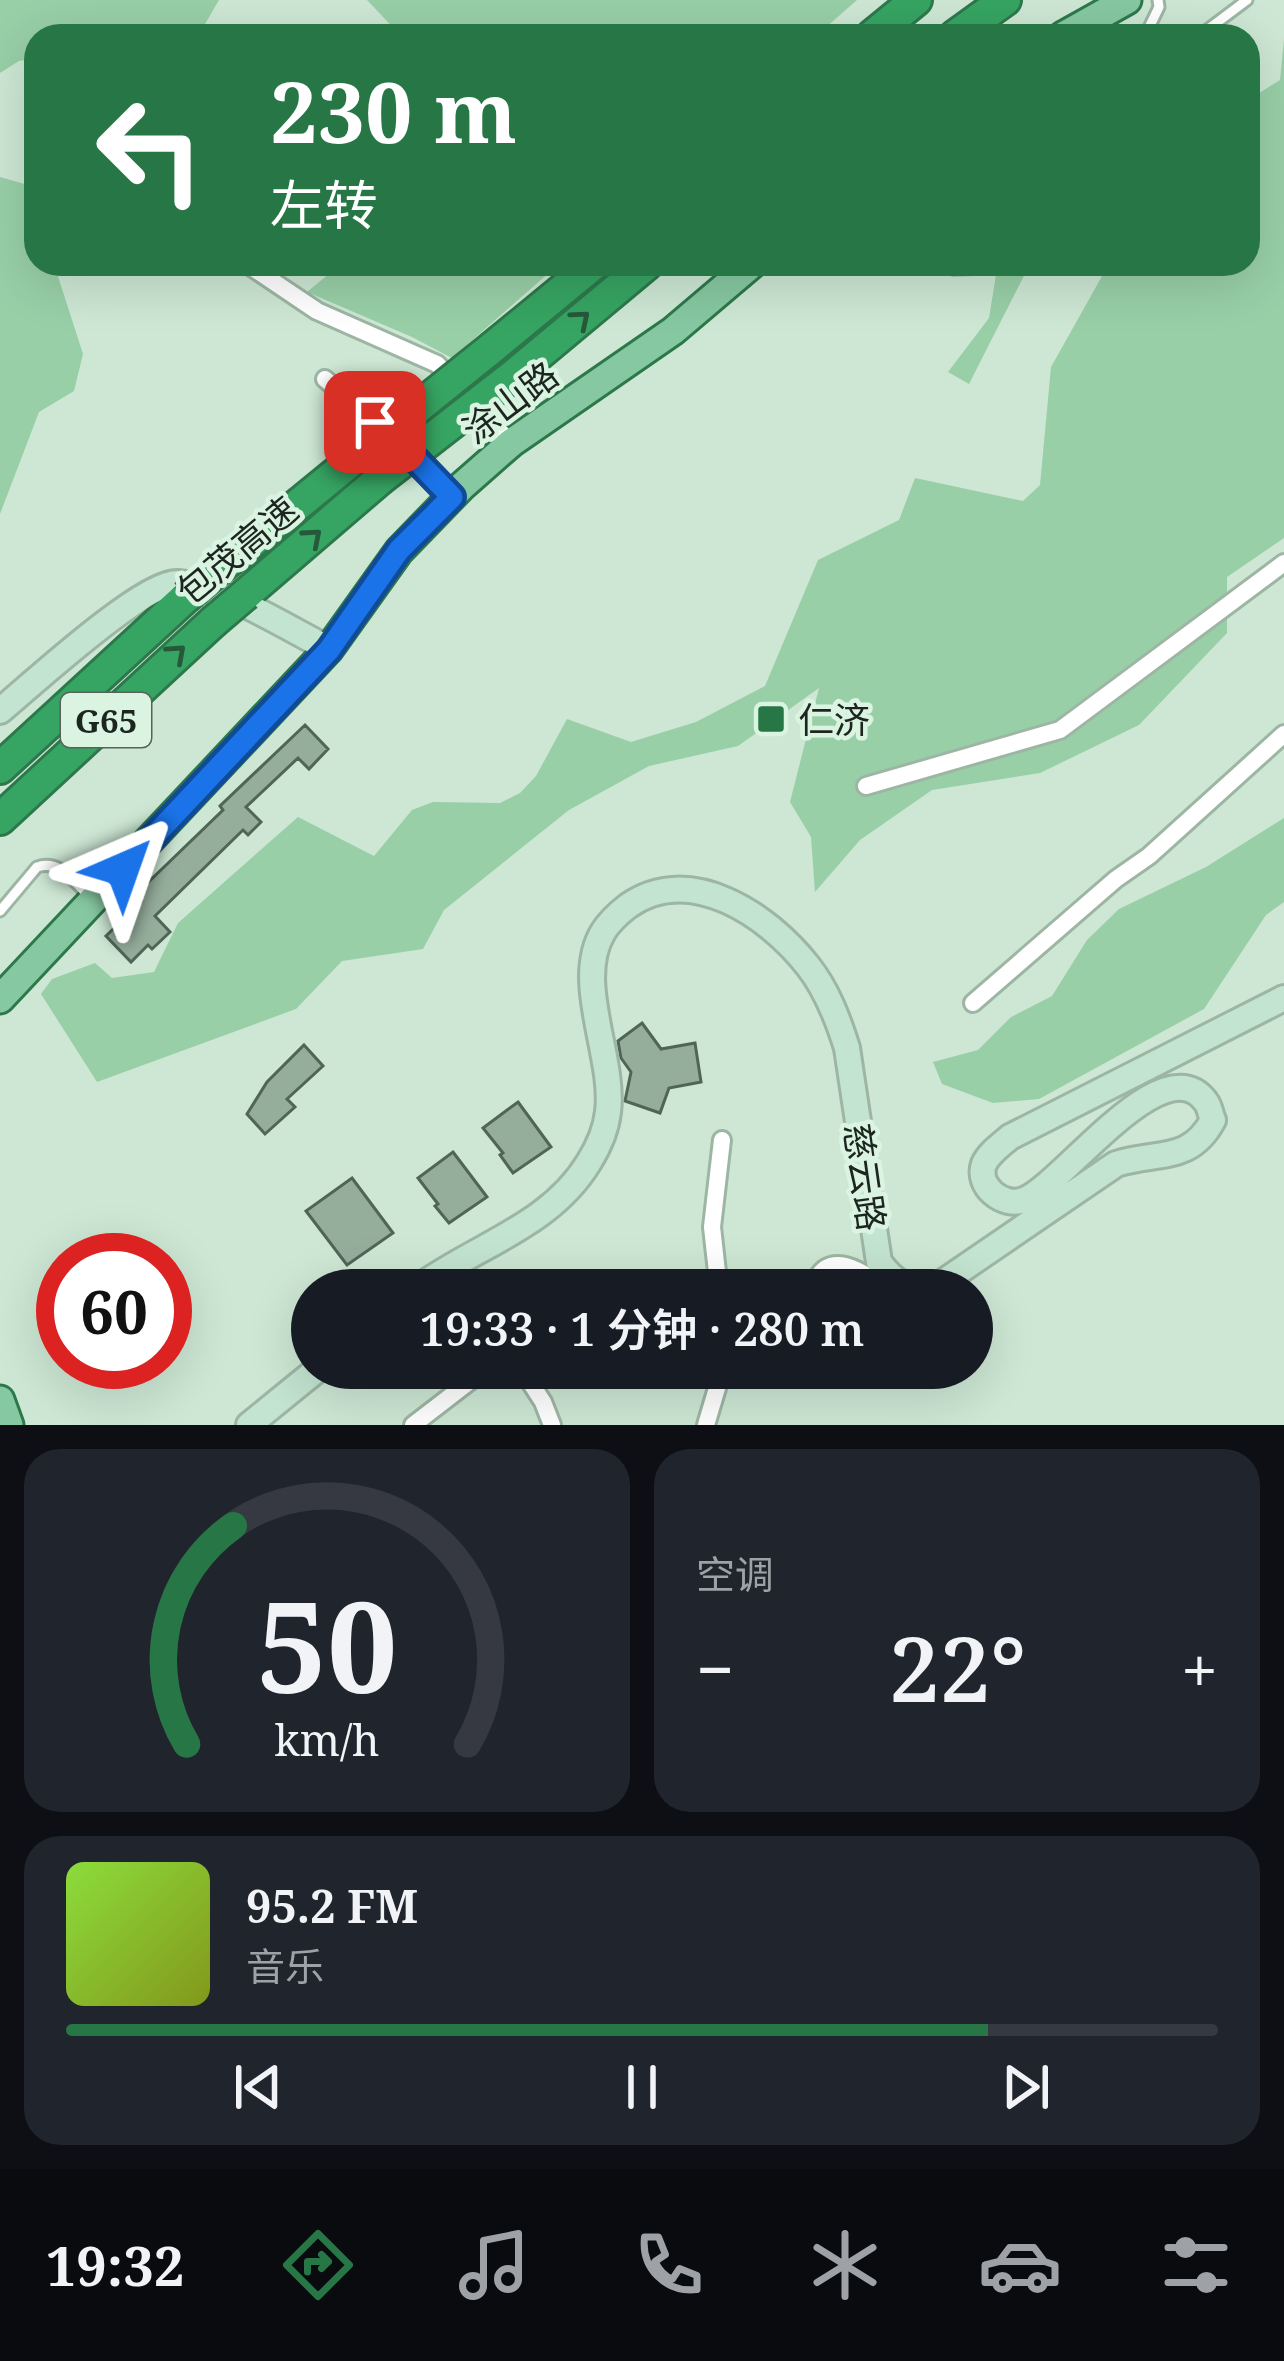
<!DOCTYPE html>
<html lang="zh">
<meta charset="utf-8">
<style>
:root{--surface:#171b24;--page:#20242c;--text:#f1f3f6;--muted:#9ea1a6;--line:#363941;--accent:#277646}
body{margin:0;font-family:"Noto Serif","Noto Sans SC",serif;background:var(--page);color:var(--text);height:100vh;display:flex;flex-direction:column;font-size:45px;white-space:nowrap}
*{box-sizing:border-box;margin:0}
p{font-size:39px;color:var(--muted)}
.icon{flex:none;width:66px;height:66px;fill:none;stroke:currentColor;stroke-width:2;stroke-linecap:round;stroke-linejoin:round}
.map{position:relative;height:1425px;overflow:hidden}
.sheet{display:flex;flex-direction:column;gap:24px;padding:24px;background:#0d0f14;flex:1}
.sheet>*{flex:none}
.guide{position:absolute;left:24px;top:24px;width:1236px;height:252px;border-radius:36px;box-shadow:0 12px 48px #0002;background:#277646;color:#fff;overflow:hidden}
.speed{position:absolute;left:36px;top:1233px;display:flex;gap:24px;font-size:60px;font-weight:700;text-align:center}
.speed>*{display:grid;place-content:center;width:156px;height:156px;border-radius:50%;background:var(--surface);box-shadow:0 12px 48px #0002;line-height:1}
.speed .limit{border:18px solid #d22;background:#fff;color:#111}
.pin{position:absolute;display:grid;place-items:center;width:102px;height:102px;color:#fff;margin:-51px;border-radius:24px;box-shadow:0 6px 18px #0006}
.me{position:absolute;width:132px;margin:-66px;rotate:43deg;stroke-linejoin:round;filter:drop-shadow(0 0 9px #0008)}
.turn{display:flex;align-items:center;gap:42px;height:252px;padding:0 48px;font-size:54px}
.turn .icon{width:156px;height:156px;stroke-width:2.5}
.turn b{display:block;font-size:84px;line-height:102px}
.big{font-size:90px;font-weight:600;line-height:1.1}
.sheet .card{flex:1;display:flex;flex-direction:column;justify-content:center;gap:18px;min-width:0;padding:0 42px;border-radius:36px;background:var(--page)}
.sheet .dial{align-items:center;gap:0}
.dial svg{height:312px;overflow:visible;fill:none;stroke:var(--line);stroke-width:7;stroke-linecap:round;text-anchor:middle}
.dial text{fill:var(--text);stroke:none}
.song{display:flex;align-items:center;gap:36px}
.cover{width:144px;height:144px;border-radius:18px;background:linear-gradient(135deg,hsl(90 70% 55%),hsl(70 70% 35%))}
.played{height:12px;border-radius:6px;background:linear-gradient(90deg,var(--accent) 80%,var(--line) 80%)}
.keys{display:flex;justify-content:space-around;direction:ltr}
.heat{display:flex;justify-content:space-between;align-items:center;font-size:66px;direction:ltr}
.sheet .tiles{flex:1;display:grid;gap:24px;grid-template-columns:1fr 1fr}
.card:last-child{grid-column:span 2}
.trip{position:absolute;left:291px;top:1269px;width:702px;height:120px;border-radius:60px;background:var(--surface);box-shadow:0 12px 48px #0002;font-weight:600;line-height:120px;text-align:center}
.menu{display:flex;height:192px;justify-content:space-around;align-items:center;background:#090b0e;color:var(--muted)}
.menu .icon{width:84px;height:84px}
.menu .on{color:var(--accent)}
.menu b{font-size:54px;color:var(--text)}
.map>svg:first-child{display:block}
</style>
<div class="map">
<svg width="1284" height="1425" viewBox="0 0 1284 1425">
<rect width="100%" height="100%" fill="#cde7d4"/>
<!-- green -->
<path fill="#98cfa7" d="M0 0H219L201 31 182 36H36V58L19 61 0 73Z
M367 0H857L816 36H401Z
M1284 39V538L1227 577V633L1139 725 1040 773 932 790 860 840 815 892 811 837 790 802 819 688 738 746 649 766 569 810 444 910 423 949 342 961 296 1009 97 1082 41 994 52 979 95 963 112 978 154 972 178 923 298 817 374 856 412 810 433 802 500 803 520 793 536 776 567 719 631 742 696 722 765 686 818 560 899 520 915 478 1023 501 1040 485 1051 367 1106 269 1103 264H1248V100L1280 80Z
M0 177 28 185 36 209V264H54L83 354 74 391 39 412 0 514Z
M341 264H559L452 358 412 337 307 292Z
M935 264H1030L969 384 948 372 989 318 996 275 952 277Z
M1284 818V902L1266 915 1204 1009 1039 1099 993 1103 942 1084 933 1062 978 1050 1011 1017 1052 996 1087 940 1119 909 1206 867Z"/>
<!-- building -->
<path fill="#95ae9c" stroke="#4f6655" stroke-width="3" d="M305 725 328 749 309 769 298 758 246 807 261 822 248 835 243 830 155 916 170 932 152 949 148 945 131 962 106 936 141 902 135 895 223 810 220 806Z
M642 1023 661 1049 695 1043 701 1082 669 1088 660 1113 625 1101 631 1072 621 1058 618 1041Z
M304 1045 323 1066 287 1099 295 1107 265 1134 247 1114 267 1082Z
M518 1102 551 1147 513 1173 500 1155 503 1153 483 1128Z
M453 1152 487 1197 449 1223 435 1206 438 1204 418 1178Z
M352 1178 393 1233 347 1265 306 1211Z"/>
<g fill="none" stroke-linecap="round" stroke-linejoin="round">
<defs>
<path id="lane" d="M1145 36 1159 7 1158 0
M1199 36 1247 0
M0 911 37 867C60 859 74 882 89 896"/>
<path id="street" d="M247 264 317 311 437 364 511 443
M325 379 399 443 451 497
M866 786 1060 730 1284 563
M973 1003 1116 879 1149 856 1284 734
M636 1290 642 1287 651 1290
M719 1290 712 1227 722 1140
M813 1290C824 1244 864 1272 888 1290
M521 1368 543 1402 552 1425
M413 1425 487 1368
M706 1425 723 1368"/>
<path id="secondary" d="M0 711C30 686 145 580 178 583 224 587 287 628 329 649
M415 1290C473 1246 549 1228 589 1162 599 1146 606 1130 608 1112 615 1057 573 982 603 932 609 922 619 913 628 906 690 862 768 915 808 966 827 990 838 1019 847 1048L879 1262C897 1286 906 1288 936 1287L1116 1164C1158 1151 1190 1163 1213 1120 1210 1114 1210 1107 1206 1102 1164 1043 1063 1185 1024 1200 1003 1208 976 1186 984 1164 989 1153 1001 1145 1010 1137L1284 998
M249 1425 319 1368"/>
<path id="primary" d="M1063 36 1127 0
M0 999 329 649 399 551 462 486 511 443 673 331 752 264
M0 1400 9 1425"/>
<path id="highway" d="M872 36 916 0
M955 36 1005 0
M493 347 594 264
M515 374 647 264
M219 569 360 454
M246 594 380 479
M0 768 186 597
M0 819 213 622"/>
</defs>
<!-- lane casing -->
<use href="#lane" stroke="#9db6a4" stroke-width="15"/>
<!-- street casing -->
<use href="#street" stroke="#9db6a4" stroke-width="22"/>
<!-- secondary casing -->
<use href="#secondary" stroke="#9db6a4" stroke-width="30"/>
<!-- primary casing -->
<use href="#primary" stroke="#2d784b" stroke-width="33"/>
<!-- highway casing -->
<use href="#highway" stroke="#2d784b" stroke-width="36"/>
<!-- lane -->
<use href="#lane" stroke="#fff" stroke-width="9"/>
<!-- street -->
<use href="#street" stroke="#fff" stroke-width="16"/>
<!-- secondary -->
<use href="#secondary" stroke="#c3e4d0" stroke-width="24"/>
<!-- primary -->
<use href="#primary" stroke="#86c8a1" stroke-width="27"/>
<!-- highway -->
<use href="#highway" stroke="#36a462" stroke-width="30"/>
<defs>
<path id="highway-bridge" d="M360 454 493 347
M380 479 515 374
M186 597 219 569
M213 622 246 594"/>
</defs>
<!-- highway-bridge casing -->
<use href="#highway-bridge" stroke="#2d784b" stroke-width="36" stroke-linecap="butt"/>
<!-- highway-bridge -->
<use href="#highway-bridge" stroke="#36a462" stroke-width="30"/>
</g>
<!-- one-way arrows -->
<defs><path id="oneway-chevron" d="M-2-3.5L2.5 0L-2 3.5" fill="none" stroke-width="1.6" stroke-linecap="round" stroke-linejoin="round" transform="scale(3)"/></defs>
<g stroke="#26583a">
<use href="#oneway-chevron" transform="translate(581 319) rotate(-40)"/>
<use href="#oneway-chevron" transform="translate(313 537) rotate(-41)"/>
<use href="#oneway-chevron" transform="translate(177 653) rotate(-42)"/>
</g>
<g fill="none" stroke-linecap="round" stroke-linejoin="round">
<defs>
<path id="route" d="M123 869 329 650 399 550 452 497 400 443 375 422"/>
</defs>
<!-- route casing -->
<use href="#route" stroke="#114b97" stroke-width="30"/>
<!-- route -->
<use href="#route" stroke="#1a73e8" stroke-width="21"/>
</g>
<!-- markers -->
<rect fill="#277646" stroke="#daf4e1" stroke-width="4.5" x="756" y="704" width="30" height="30" rx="6"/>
<g text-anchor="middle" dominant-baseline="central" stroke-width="9" stroke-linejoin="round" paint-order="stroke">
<!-- shield labels -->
<rect fill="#daf4e1" stroke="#556459" stroke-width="3" x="61" y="693" width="90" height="54" rx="9"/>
<g font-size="33" font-weight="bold" fill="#1c261f">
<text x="106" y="720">G65</text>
</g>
<!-- street labels -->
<g font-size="36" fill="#1c261f" stroke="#daf4e1">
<text transform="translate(510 402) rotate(-37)">涂山路</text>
<text transform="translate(237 550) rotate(-40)">包茂高速</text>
<text transform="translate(865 1177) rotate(82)">慈云路</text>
</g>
<!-- poi labels -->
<g font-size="36" fill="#1c261f" stroke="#daf4e1" text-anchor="start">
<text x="798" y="719">仁济</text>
</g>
</g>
</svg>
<div class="speed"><div class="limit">60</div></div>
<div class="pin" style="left:375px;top:422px;background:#d93025"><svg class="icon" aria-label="arrive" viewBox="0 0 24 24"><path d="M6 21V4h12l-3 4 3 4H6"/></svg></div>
<svg class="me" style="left:123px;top:869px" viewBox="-20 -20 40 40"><path d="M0-17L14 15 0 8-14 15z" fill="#1a73e8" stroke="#fff" stroke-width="4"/></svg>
<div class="trip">19:33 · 1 分钟 · 280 m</div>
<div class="guide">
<div class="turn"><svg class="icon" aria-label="left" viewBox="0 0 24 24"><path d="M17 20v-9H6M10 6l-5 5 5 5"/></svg><div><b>230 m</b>左转</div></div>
</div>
</div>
<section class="sheet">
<div class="tiles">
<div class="card dial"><svg viewBox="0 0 100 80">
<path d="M14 69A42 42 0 1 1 86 69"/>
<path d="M14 69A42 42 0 0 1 26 13" stroke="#277646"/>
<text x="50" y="56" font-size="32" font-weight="700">50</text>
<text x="50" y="72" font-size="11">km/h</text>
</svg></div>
<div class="card"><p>空调</p>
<div class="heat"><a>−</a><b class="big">22°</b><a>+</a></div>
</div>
<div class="card">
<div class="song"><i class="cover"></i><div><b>95.2 FM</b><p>音乐</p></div></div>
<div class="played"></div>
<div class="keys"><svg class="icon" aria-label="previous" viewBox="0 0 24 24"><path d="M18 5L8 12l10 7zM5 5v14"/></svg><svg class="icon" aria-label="pause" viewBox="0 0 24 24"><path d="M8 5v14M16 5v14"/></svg><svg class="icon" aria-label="next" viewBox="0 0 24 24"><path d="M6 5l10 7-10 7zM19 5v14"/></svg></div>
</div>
</div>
</section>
<nav class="menu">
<b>19:32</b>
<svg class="icon on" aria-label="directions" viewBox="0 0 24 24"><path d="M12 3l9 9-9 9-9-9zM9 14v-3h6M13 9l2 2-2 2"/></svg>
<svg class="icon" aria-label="music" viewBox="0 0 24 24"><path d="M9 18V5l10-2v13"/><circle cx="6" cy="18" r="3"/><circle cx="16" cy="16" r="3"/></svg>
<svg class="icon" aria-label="phone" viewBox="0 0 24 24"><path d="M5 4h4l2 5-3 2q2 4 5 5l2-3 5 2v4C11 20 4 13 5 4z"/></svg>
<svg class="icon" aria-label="climate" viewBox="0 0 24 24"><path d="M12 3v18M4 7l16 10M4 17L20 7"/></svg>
<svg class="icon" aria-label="car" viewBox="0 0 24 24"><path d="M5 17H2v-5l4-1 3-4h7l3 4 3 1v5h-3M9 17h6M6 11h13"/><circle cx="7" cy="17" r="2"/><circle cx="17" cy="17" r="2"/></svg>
<svg class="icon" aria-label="filters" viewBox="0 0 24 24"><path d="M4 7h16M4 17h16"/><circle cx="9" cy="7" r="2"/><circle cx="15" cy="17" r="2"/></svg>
</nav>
